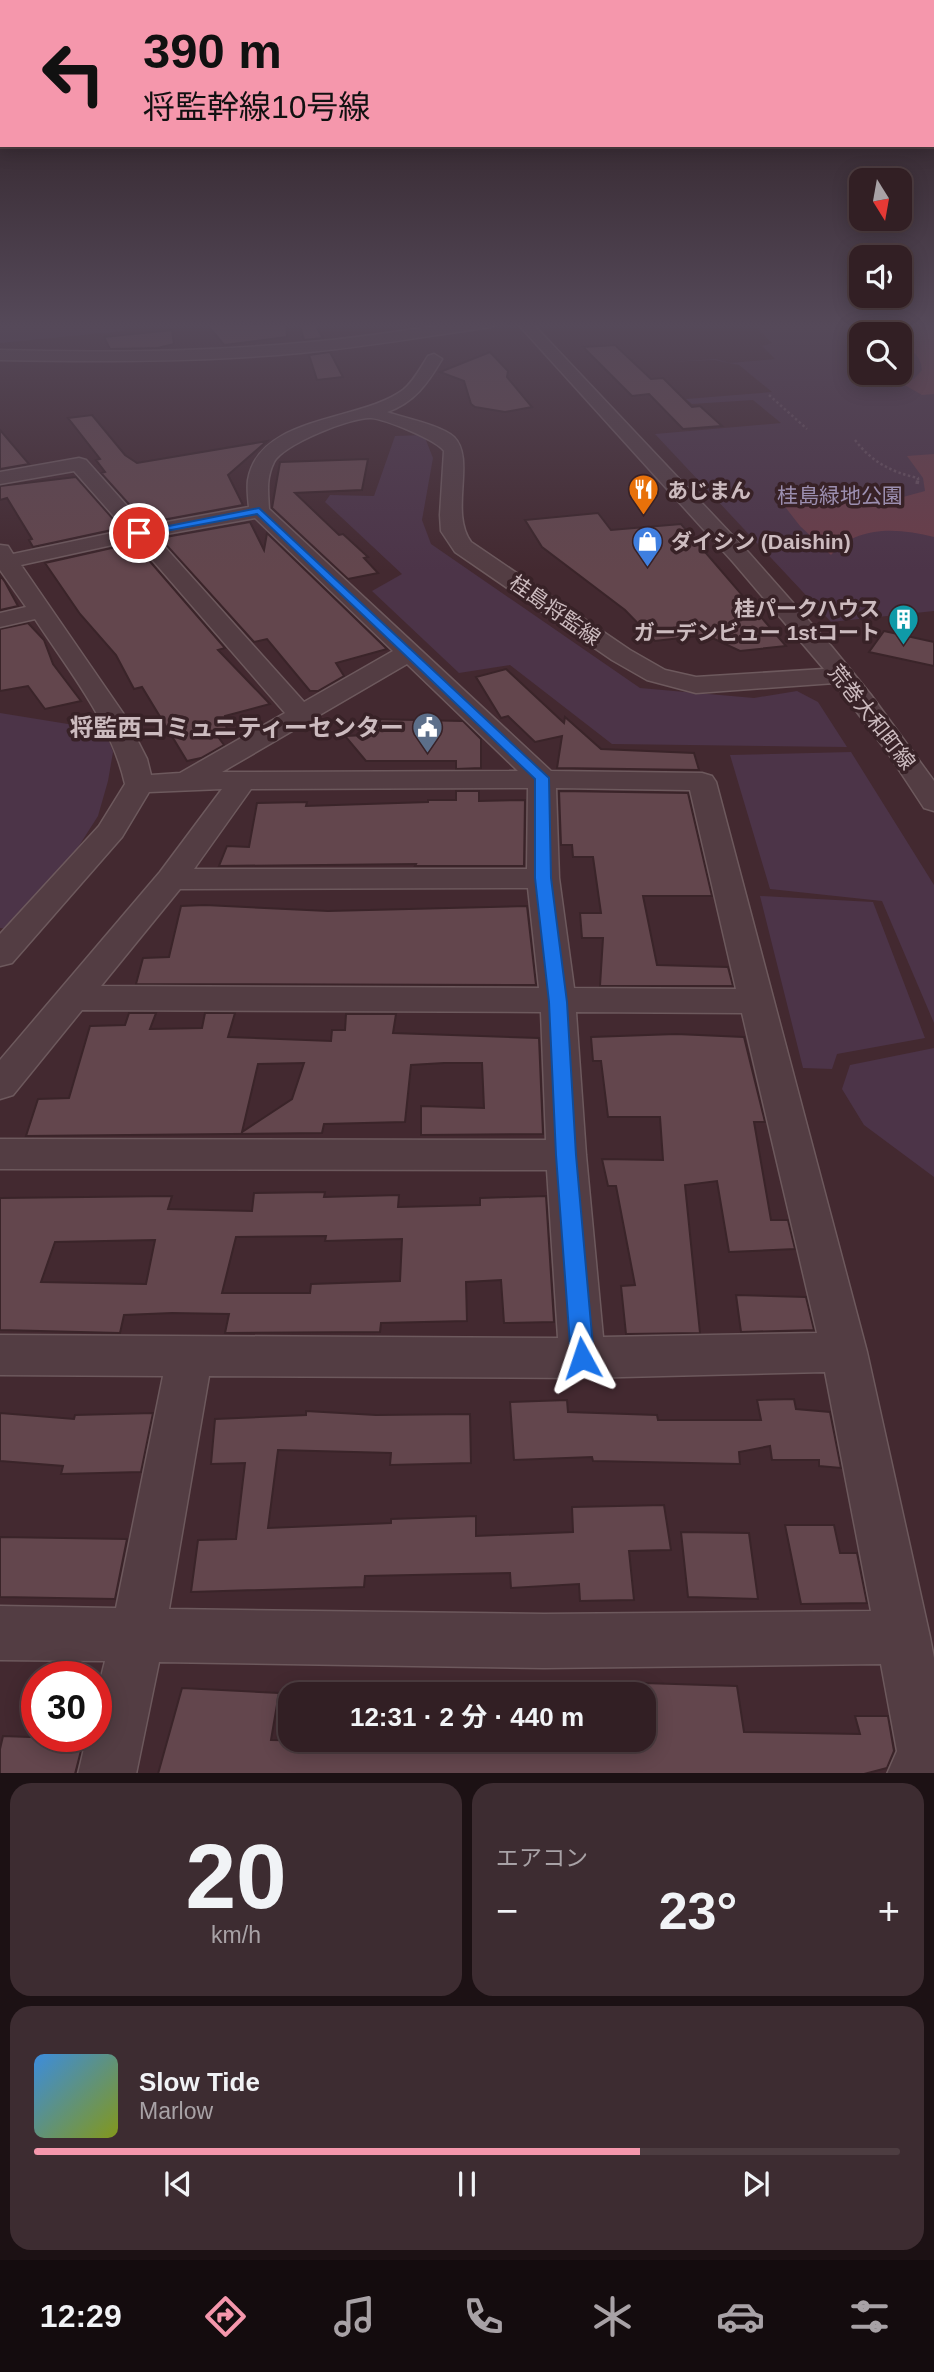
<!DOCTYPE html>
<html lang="ja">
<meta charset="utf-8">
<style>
:root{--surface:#321f24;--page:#3d2c31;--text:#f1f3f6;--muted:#a8a2a6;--line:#4d3d41;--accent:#f597ac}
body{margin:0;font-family:Arial,"Noto Sans JP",sans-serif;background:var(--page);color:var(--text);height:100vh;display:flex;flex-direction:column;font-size:26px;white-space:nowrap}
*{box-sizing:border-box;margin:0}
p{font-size:23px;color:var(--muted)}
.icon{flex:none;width:38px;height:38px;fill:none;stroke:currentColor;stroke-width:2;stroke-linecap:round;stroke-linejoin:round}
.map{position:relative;height:1773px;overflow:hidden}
.details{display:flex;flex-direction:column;gap:10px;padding:10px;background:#1c1114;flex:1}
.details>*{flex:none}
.guide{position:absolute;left:0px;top:0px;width:934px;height:147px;box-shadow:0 4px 18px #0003,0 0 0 2px var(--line);background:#f597ac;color:#111;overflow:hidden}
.needle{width:46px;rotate:169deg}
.controls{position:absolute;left:849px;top:168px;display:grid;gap:14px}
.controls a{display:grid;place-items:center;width:63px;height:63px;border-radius:14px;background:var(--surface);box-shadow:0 4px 18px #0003,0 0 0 2px var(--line);font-size:35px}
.speed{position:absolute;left:21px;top:1661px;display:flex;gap:14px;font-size:35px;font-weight:700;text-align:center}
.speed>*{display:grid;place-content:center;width:91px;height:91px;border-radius:50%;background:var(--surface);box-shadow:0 4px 18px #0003,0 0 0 2px var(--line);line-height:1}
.speed .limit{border:10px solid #d22;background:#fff;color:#111}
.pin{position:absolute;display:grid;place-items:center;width:60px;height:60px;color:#fff;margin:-30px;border:4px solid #fff;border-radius:50%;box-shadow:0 2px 7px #0007}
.me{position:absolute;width:77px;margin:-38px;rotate:355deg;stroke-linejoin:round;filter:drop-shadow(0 0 5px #0008)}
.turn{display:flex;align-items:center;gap:24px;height:147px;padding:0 28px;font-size:32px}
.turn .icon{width:91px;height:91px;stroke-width:2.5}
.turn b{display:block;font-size:49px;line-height:60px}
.big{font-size:52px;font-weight:700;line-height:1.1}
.details .tile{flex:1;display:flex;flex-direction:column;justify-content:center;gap:10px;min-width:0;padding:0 24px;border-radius:21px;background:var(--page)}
.details .dial{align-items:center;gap:0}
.dial b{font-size:91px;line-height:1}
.song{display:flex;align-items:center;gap:21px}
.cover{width:84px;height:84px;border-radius:10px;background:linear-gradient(135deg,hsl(210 70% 55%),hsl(70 70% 35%))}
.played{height:7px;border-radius:4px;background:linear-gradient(90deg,var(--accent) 70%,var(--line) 70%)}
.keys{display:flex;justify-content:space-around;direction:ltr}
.heat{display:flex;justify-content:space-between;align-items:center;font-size:38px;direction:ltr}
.details .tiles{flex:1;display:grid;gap:10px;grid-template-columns:1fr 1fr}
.tile:last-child{grid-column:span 2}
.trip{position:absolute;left:278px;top:1682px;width:378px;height:70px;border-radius:21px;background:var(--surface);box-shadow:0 4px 18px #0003,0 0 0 2px var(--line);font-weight:700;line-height:70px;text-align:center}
.tab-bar{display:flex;height:112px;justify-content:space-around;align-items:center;background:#140c0e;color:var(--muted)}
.tab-bar .icon{width:49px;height:49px}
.tab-bar .current{color:var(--accent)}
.tab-bar b{font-size:32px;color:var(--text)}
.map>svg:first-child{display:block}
</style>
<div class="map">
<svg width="934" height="1774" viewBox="0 0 934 1774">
<rect width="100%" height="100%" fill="#432930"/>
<!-- green -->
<path fill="#4c3448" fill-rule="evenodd" d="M0 323H123L125 331 0 343Z
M751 323H934V611L831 622 655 434 781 423 753 400 692 404 686 399 772 392 739 365 714 360 667 362 716 359 730 363 775 359 762 346 772 343ZM861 334H900V373H861Z
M424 435 433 458 422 520 431 544 640 688 754 698 797 691 818 702 847 747 612 744 510 665 459 673 372 591 402 574 325 502 330 495 374 496 395 436Z
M0 713 105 730 113 752 108 781 98 816 61 874 9 929 0 928Z
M851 752 934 885V1023L882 901 770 889 730 755Z
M760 896 873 902 925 1038 837 1054 832 1069 803 1068Z
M934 1048V1177L864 1125 842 1089 850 1065Z"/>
<!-- water -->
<path fill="#6a3d49" d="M853 323H934V394L922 395 903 384 914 379 922 370C921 356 912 349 900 345V334H879Z
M934 454V537C898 528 858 525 831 555L800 526 786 508 787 492 903 497 925 491 923 478 907 456Z"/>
<!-- building -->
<path fill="#63464d" stroke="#3a2429" stroke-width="2" fill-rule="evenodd" d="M206 323H286L287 337 224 345Z
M299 323H314L323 338 304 340Z
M172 330 174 344 158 348 110 349 104 337Z
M615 345 651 379 663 378 692 407 700 406 722 426 683 429 649 394 632 396 583 347Z
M330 352 343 377 317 380 309 355Z
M490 352 508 371 507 377 532 407 505 412 475 407 471 404 464 381 440 372Z
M92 415 125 455 137 463 267 441 228 475 243 505 146 523 101 473 105 472 96 460 100 459 68 418Z
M0 430 29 464 0 469Z
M368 459 362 490 295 493 339 535 343 534 368 557 364 558 378 573 348 579 272 508 280 462Z
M76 477 121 528 33 547 29 540 32 539 7 498 0 500V486Z
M598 513 611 530 681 524 786 646 740 651 706 635 655 641 625 610 542 547 525 520Z
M250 522 264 550 267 533 387 649 336 663 344 676 318 691H310L267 639 254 642 160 538Z
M134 543 225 648 218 650 270 704 225 716 227 732 216 734 224 745 201 758 187 761 142 687 134 689 116 655 80 614 45 563Z
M0 575 5 582 18 606 0 610Z
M28 623 44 640 53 664 81 701 45 709 28 686 0 691V629Z
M884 631 934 642V666L869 652Z
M506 669 564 723 565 717 601 749 694 753 699 770 557 768 562 736 535 742 508 716 501 718 476 677Z
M369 719 463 721 481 739V768L456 769V761H366L345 736 366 735Z
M456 791H479V801L525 800 524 866H415L416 864 219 866 227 846 249 847 257 803 307 802 306 806 428 802V800H456Z
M559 791 688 793 712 896H643L657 965 728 967 733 986H600L603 938H582L580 913H601L593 857H573L572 845H561Z
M205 905 328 911 527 906 536 985 136 984 143 958 169 957 181 906Z
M129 1013H156L150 1029 202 1028 205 1013H235L228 1037 331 1041 332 1030H345L346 1014H396L393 1033 539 1038 543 1134 421 1135V1106L484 1108 482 1063H444L411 1065 405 1122 324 1124 322 1133 26 1136 38 1099 69 1098 90 1026 125 1025ZM304 1063 292 1099 242 1132 258 1064Z
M676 1034 744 1037 765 1122H754L771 1220H788L795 1249 729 1252 717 1181 685 1185 700 1333 626 1334 621 1286 635 1285 616 1186H608L602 1159 663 1160 660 1117H608L601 1061H593L591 1037Z
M325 1192 324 1197 399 1195 398 1207 480 1205V1198L546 1196 554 1322 504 1323 501 1280 466 1282 467 1321 381 1323 380 1332 225 1333 229 1314 172 1313 124 1315 120 1333 0 1330V1198L172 1196 168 1209 252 1211 254 1193ZM326 1236 325 1241 402 1239 400 1281 311 1284 310 1293H222L236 1237ZM155 1240 146 1284 41 1282 55 1242Z
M736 1295 806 1297 814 1330 741 1332Z
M794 1399 796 1409 830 1412 841 1468 819 1466V1460H772L770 1446 739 1452 740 1464 593 1461 592 1457 514 1460 510 1402 567 1400 568 1412 657 1415 658 1420H761L757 1400Z
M306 1411 376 1415 470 1414 471 1463 390 1465 391 1453 278 1450 268 1528 391 1523V1519L476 1516V1536L573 1532 572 1507 664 1505 671 1550 629 1551 634 1600 580 1601 579 1584 511 1588 510 1573 365 1576 364 1587 191 1592 198 1540 236 1539 245 1463 211 1464 215 1419 306 1415Z
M0 1413 74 1419 75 1415 153 1413 141 1472 61 1474 63 1466 0 1461Z
M785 1525H834L840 1553H857L867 1603 801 1604Z
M681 1532 749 1533 758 1599 688 1597Z
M0 1537 127 1539 115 1599 0 1597Z
M644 1683 737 1686 744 1732 860 1734 855 1716H888L894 1751 887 1768 864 1774H158L182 1688 279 1693 271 1740 400 1742V1740H404L537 1745 536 1740H644Z
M3 1736 84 1739 75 1774H0V1749Z"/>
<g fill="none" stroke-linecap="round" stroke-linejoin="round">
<defs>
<path id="minor" d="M459 323H498L491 327C427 336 364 347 300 353 200 362 100 362 0 360V350C100 353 200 352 300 343 353 339 406 330 459 323Z
M517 323H532L749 553 832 647 871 695 934 781V811L924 808 888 753 835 683 696 693 647 680 612 660 455 552 441 531 440 515 444 451C437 440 385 419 371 418 351 417 284 444 274 462 266 478 268 492 269 509L551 771 702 773 712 776 716 782 867 1352 930 1637 934 1658V1774H887L897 1751 881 1664 544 1668 159 1662 136 1774H78L87 1736H96V1697L105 1661 0 1660V1606L116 1608 163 1376 0 1375V1335L558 1338 547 1170 0 1169V1139L546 1140 541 1012 82 1010 13 1095 0 1099V1060L160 872 222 789 149 792 122 837 12 963 0 966V934L99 826 125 784C111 722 69 671 35 619L0 627V613L26 607 0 570V545L8 546 13 554 126 530 74 471 0 484V472L79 458 86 460 145 526 249 507C248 498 247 488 248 480 259 415 360 422 403 390 414 381 421 367 428 356L434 354 442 359C428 383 414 403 387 412 404 418 441 425 454 437 476 459 449 512 471 542L630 650 665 670 696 677 824 669 733 562ZM255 518 393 651 304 702 155 536ZM135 540 285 713 180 773 151 775 147 759 125 716 21 565ZM407 664 518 771 222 772ZM528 788 527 869H194L251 789ZM556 788 690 790 736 989 574 988 559 878ZM528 888 539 988 101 986 180 889ZM576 1012 742 1013 817 1333 603 1337 586 1155ZM825 1372 871 1611 544 1614 169 1609 209 1376 582 1378Z"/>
</defs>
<!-- minor casing -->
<use href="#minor" stroke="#6d595d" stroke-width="3"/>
<!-- path-far1 -->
<path stroke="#675060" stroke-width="2.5" stroke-dasharray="2.5 2.5" stroke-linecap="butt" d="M769 395 807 429
M855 440C872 462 891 472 918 478V481"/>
<!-- path -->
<path stroke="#675060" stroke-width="3.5" stroke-dasharray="3.5 3.5" stroke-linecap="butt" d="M917 484 918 479"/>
<!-- minor -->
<use href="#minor" fill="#533d43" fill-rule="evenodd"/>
</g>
<!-- sky -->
<linearGradient id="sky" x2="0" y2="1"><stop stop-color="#25171a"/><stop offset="0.57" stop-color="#554959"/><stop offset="1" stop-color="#554959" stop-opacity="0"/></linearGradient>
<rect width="934" height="571" fill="url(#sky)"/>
<!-- route -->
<path fill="#1a73e8" stroke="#114b97" stroke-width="2" d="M259 508 549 778 551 878 567 1002 576 1155 594 1358 590 1365 582 1368 574 1365 571 1358 556 1155 549 1002 535 878V779L257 514 139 536 134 533Z"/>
<!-- icons -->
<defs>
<symbol id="restaurant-pin" viewBox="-11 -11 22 30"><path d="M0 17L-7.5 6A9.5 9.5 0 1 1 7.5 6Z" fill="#e8710a" stroke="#382227"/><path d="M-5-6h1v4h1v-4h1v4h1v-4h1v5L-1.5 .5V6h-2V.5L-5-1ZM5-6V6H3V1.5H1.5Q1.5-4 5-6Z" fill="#fff"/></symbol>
<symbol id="shop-pin" viewBox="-11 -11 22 30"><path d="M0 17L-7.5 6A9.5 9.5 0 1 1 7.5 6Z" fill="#3f7fe0" stroke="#382227"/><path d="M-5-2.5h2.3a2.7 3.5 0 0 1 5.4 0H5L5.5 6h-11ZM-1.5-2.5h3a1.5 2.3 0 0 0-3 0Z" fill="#fff"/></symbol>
<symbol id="building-pin" viewBox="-11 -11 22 30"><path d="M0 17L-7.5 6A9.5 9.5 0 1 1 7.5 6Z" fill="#0f9aa8" stroke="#382227"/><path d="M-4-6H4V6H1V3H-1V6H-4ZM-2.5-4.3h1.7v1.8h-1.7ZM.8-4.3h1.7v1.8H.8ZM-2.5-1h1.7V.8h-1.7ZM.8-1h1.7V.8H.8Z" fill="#fff"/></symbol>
<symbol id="civic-pin" viewBox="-11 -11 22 30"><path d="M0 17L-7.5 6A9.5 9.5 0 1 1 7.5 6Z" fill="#5c6f8a" stroke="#382227"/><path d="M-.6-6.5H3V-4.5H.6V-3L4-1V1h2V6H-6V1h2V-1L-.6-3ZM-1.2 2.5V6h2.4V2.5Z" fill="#fff"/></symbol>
</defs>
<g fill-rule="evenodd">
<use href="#restaurant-pin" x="626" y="472" width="35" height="47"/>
<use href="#shop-pin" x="630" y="524" width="35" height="47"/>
<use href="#building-pin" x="886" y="602" width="35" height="47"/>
<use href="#civic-pin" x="410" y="710" width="35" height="47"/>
</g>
<g text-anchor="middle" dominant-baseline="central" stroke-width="7" stroke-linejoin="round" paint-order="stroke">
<!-- far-poi labels -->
<g font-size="21" font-weight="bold" fill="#ccbbbf" stroke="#382227" text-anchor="start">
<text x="667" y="490">あじまん</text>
<text x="671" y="541">ダイシン (Daishin)</text>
<text x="880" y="608" text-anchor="end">桂パークハウス<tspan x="880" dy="24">ガーデンビュー 1stコート</tspan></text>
</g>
<!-- far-park labels -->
<g font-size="21" fill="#9c8fb0" stroke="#382227">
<text x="840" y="495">桂島緑地公園</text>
</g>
<!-- far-street labels -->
<g font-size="21" fill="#ccbbbf" stroke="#382227">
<text transform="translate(555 610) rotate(35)">桂島将監線</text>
<text transform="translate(872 717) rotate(52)">荒巻大和町線</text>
</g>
<!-- poi labels -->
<g font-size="24" font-weight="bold" fill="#ccbbbf" stroke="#382227" text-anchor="end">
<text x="404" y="727">将監西コミュニティーセンター</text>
</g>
</g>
</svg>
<div class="controls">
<a><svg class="needle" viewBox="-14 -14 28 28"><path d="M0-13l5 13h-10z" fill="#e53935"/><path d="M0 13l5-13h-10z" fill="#a8a2a6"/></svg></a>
<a><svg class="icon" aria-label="sound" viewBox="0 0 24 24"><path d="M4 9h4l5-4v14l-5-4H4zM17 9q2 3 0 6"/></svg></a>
<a><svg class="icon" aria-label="search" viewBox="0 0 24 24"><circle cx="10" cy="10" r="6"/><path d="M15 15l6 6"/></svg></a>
</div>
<div class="speed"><div class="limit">30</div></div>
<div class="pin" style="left:139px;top:533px;background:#d93025"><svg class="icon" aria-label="arrive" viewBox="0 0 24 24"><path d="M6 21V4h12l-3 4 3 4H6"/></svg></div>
<svg class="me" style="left:582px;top:1358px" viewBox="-20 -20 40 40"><path d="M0-17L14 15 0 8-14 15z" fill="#1a73e8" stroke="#fff" stroke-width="4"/></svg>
<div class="trip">12:31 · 2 分 · 440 m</div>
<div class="guide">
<div class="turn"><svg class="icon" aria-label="left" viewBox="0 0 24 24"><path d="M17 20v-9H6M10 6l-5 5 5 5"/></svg><div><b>390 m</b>将監幹線10号線</div></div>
</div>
</div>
<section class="details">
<div class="tiles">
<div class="tile dial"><b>20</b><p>km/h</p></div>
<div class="tile"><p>エアコン</p>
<div class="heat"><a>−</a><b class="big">23°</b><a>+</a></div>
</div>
<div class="tile">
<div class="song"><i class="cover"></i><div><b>Slow Tide</b><p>Marlow</p></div></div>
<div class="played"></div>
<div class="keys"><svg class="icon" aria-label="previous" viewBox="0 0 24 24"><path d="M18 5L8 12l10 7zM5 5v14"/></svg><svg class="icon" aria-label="pause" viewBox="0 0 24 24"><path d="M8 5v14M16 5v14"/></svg><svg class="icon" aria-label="next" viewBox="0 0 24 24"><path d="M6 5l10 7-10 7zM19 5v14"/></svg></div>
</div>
</div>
</section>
<nav class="tab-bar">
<b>12:29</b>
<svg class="icon current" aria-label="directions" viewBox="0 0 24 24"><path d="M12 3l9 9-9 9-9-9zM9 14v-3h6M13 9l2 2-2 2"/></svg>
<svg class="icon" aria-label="music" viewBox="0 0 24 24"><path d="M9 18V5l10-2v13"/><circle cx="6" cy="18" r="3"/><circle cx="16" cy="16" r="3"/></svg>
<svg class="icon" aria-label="phone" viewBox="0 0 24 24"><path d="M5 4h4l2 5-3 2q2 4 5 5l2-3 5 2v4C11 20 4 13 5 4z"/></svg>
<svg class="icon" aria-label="climate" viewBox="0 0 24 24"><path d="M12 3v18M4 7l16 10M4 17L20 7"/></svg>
<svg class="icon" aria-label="car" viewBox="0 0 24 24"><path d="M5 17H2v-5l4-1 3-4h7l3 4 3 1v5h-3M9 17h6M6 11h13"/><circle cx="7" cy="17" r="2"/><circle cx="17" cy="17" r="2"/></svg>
<svg class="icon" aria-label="filters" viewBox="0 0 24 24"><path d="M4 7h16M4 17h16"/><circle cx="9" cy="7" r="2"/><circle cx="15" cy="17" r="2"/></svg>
</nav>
